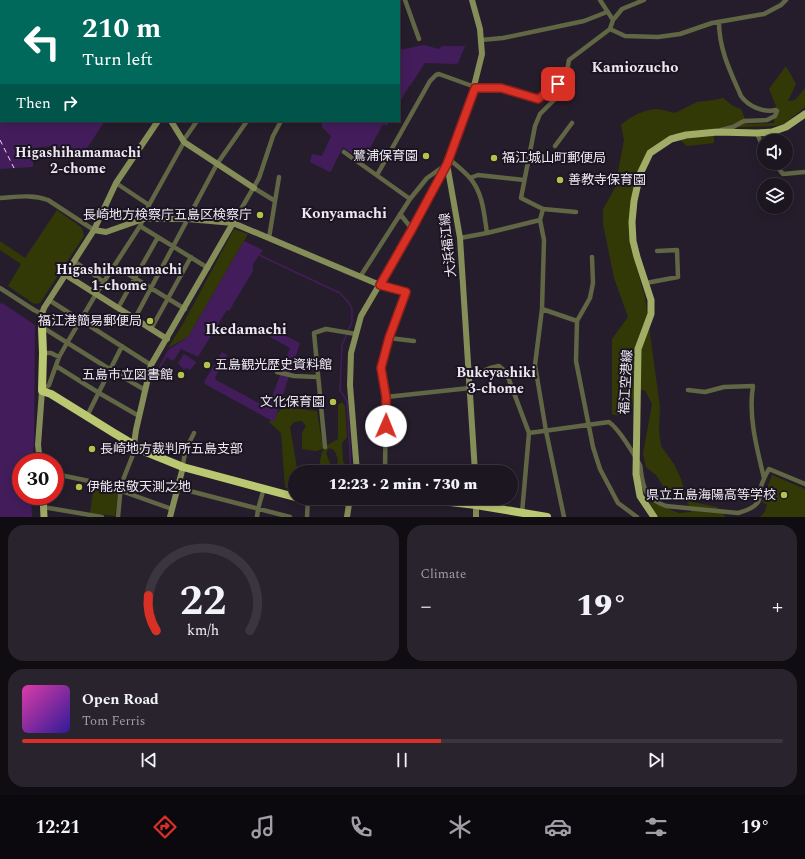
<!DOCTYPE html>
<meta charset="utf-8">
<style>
:root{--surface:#1c1620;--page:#29232d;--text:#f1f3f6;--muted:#a09fa5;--line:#3a353e;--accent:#d93025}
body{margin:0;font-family:Spectral,"Noto Sans JP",serif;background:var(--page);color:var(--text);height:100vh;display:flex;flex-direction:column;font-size:15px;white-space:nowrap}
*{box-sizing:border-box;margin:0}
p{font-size:13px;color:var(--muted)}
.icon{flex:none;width:22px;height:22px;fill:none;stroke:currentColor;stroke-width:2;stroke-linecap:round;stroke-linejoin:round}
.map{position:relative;height:517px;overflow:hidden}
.drawer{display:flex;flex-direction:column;gap:8px;padding:8px;background:#0f0c12;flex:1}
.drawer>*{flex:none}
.hud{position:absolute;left:0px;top:0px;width:400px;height:122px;box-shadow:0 2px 10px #0003,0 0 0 1px var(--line);background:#00695c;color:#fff;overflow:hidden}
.controls{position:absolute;left:757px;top:134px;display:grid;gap:8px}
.controls a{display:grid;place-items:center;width:36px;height:36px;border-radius:50%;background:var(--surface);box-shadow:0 2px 10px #0003,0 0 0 1px var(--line);font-size:20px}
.speed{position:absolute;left:12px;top:453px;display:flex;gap:8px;font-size:20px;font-weight:700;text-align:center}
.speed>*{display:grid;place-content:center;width:52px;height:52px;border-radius:50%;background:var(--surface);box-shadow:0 2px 10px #0003,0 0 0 1px var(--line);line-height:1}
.speed .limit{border:6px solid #d22;background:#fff;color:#111}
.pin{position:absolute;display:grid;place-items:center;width:34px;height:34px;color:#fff;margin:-17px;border-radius:8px;box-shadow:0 2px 6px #0006}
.me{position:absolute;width:44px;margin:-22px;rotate:1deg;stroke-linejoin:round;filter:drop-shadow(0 0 3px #0008)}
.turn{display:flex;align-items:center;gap:14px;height:84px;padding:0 16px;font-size:18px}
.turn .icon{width:52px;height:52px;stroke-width:2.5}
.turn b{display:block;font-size:28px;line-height:34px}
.then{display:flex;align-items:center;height:38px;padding:0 16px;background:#0003;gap:8px;font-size:15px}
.big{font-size:30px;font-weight:800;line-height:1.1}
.drawer .widget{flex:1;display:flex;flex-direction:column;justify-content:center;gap:6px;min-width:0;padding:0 14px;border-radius:16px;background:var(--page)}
.drawer .dial{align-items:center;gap:0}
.dial svg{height:104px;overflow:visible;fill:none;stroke:var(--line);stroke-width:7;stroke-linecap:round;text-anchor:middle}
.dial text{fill:var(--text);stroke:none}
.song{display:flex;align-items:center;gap:12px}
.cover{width:48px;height:48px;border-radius:6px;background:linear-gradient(135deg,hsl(320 70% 55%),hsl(250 70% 35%))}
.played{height:4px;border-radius:2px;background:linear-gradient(90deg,var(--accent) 55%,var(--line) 55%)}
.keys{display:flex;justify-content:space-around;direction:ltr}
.heat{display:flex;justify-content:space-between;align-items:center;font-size:22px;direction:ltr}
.drawer .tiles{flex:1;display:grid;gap:8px;grid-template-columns:1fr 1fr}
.widget:last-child{grid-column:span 2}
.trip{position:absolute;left:288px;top:465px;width:230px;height:40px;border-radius:20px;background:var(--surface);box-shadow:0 2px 10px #0003,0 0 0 1px var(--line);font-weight:800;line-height:40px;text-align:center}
.tab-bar{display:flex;height:64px;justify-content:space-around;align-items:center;background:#0b090d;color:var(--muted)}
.tab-bar .icon{width:28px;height:28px}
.tab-bar .on{color:var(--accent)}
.tab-bar b{font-size:18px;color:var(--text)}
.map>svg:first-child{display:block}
</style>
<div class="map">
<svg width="805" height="517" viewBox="0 0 805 517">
<rect width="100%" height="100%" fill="#251d2b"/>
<!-- green -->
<path fill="#333906" d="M786 66 796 84 788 101 795 100 805 88V107L784 124 774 126 714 128V143L687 146 673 134 647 151 631 207 630 244 645 297 660 407 659 431 661 446 674 464 681 479 688 501 717 507 726 517H658L647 505 651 502 679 513 691 512 688 503 665 490 657 476 646 467 643 454 652 404 645 390 634 391C633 406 631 420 612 414V339L628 317 614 278 603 224V209L615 188 624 140 621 125C631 116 643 110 656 109 662 109 669 112 675 113L697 102 714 100 723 98 733 106 741 109 747 124 774 123 776 106 769 89Z
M57 210 82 228 84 236 40 303 34 304 8 286 21 264 0 250V241L25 258Z
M234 229 248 234 188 337 168 348 184 322Z
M342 402 345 406 347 437 342 443 343 461 346 467V472H334C339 463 339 459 334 450L329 448 326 453 331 466 327 472H295V487L285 488 281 433 269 422 283 407 317 411 323 449 316 451 302 449V433L306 426 302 421 294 422 290 427 297 468 320 465C321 449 324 446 338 439V405Z
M772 475 805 489V517H760L764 513 767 505 762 502Z
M94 485 117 492 118 494 115 516 90 513Z"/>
<!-- water -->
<path fill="#431d5b" d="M0 0 170 1H1V121H105L83 154 53 146 33 148V167L0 169Z
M247 0H374V1H248Z
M424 45 439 49 442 46H465L458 63 456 64 425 63 410 86H409L399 104V50Z
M322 121H390L387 126 383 124 369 150 371 152 363 162 343 147 331 171 329 172 326 170 310 162 312 154 322 156 331 136 322 127Z
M244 241 263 250 253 264V271L229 311 227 310 225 313 198 357 181 349 174 360 173 361 167 357 160 368H158L168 350 188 337Z
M2 303 35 325 34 444 32 462H21V496H31L32 517H0V304Z
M274 330 300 343 274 422 205 384 204 382 222 352 227 355 215 378 216 380 268 408 290 348 270 337Z
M184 354 195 361 196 363 190 370 186 368 184 370 178 363Z"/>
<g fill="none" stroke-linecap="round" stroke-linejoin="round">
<!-- stream -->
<path stroke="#431d5b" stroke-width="1.5" d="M259 255 340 293 349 303 352 309V322L342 345 340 390 347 401 351 472"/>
<!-- ferry -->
<path stroke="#edd8ff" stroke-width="1" stroke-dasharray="5 4" stroke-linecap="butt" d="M0 140 14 168"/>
<!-- street -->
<path stroke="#616645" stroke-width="4.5" d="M405 0 419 39
M613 20 622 9 644 0
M719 22C719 49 730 71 741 96 748 106 763 113 776 110L777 111 775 116 767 120 744 121 733 127 721 130
M610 29 625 36 658 37 680 34 712 23 764 14 781 5 786 0
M481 40 503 38 584 21 607 12
M757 133 764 150
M183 141 197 121
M555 146 572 123
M344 152 410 199
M449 159C456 165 464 171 470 178 483 193 484 214 487 233
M774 163 783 174 805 172
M377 175 430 81 436 75 439 74 475 87 501 88 538 99 566 77
M470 178 478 175 524 180
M116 183 149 205
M254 188 275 201
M0 198C17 197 32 194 48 200L94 230
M543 209 540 220 544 240 542 309 535 365 546 431 564 517
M576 212 543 209 521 198 535 126 540 114 560 94 566 85V77L569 60 610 29 613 20 600 0
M400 214 412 229
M233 223 259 178 273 136 281 121
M140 226 208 268
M269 238 279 177
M460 238 487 233 540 220
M592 257 593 283 590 298 577 321 576 361 593 447 600 469 618 503 637 517
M74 261 104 282
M115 266 185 309
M360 277 410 199 427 178 447 164
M646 283 678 277 677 250 657 251
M380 285 406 291 389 338 381 368 386 397 385 472
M0 288 34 310 42 314
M49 300 151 365
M118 308 158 237
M542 309 577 321
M135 318 217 164 247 121
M42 327 111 370 145 390
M151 329 191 257
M389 338 414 341
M43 353H51L59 357
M56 366 99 393 139 416
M277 372 294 376 317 377
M469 377 490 368 499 366 505 371 508 377 529 433 522 513
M688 390 705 392 724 387 753 386C748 416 757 449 764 478
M42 391 49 385 59 357 67 343 96 294 140 226 149 205 184 142
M386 397 470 388
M87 416 122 346
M529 433 609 422C619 429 634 454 640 465 641 469 641 474 642 478 645 495 650 500 666 506L738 513C745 511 757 507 759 500 760 497 760 493 760 490 762 482 765 476 769 469L805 484
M325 447 314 333 326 329 356 334
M183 467C183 455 188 444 194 433
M385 470 474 468
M55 474 99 483 172 509
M178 488 290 517
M43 507 102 517
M118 517 121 485 134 452V444
M257 517 258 509 264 488
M307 517 308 498"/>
<!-- secondary -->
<path stroke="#858e58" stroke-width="6" d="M171 121 184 142 254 188
M447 164 460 238 475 472
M94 230 106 232 143 219H188L233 223 380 285
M66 275 167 339
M42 327V314L44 308 94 230 116 183 158 121
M134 444 136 430 151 365 233 223
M40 462 38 445 42 391
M357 472 350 385 351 353 361 316 412 229 447 164 471 98 482 54 480 29 472 0
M170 517 183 467
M347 517 349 504 351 498
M476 517V498"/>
<!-- primary -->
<path stroke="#a1ac66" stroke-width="7" d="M43 496 44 517
M654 517 640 496 636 474 638 349 651 314V300L637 257 633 241 632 222 634 201 640 174 650 153 671 139 686 135 717 132 757 133 772 132 786 127 805 114"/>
<!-- highway -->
<path stroke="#bbc872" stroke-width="8" d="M42 327 43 353 42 391 51 394 114 433 146 452 183 467 295 497
M307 498H309
M416 498 476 505 547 517"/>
</g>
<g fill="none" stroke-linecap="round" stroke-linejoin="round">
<defs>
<path id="route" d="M386 426V397L381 368 389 338 406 292 380 285 412 229 447 164 475 88H501L538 99 558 84"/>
</defs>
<!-- route casing -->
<use href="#route" stroke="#8d1f18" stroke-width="10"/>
<!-- route -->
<use href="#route" stroke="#d93025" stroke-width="7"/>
</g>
<!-- markers -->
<g fill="#b3c24b" stroke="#1b1421" stroke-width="1.5">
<circle cx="426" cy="156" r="4"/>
<circle cx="494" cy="158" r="4"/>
<circle cx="560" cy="180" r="4"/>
<circle cx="260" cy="215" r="4"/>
<circle cx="150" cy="321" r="4"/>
<circle cx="207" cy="365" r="4"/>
<circle cx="181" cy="375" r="4"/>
<circle cx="333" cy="402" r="4"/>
<circle cx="92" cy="449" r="4"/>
<circle cx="79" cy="487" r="4"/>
<circle cx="784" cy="495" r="4"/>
</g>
<g text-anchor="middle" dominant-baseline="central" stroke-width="4" stroke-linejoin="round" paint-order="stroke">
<!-- poi labels -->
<g font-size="13" fill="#ede8f1" stroke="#1b1421" text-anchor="end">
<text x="418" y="156">鷺浦保育園</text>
<text x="502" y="158" text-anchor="start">福江城山町郵便局</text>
<text x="568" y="180" text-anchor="start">善教寺保育園</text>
<text x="252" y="215">長崎地方検察庁五島区検察庁</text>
<text x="142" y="321">福江港簡易郵便局</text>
<text x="215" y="365" text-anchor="start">五島観光歴史資料館</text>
<text x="173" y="375">五島市立図書館</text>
<text x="325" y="402">文化保育園</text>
<text x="100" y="449" text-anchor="start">長崎地方裁判所五島支部</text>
<text x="87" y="487" text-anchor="start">伊能忠敬天測之地</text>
<text x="776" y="495">県立五島海陽高等学校</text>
</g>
<!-- street labels -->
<g font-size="13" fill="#ede8f1" stroke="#1b1421">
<text transform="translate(448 245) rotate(-96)">大浜福江線</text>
<text transform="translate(626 382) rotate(-87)">福江空港線</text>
</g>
<!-- neighbourhood labels -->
<g font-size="14" font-weight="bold" fill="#ede8f1" stroke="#1b1421">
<text x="78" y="152">Higashihamamachi<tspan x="78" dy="16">2-chome</tspan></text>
<text x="119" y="269">Higashihamamachi<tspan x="119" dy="16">1-chome</tspan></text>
<text x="496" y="372">Bukeyashiki<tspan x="496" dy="16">3-chome</tspan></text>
</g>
<!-- quarter labels -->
<g font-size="15" font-weight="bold" fill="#ede8f1" stroke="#1b1421">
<text x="635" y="67">Kamiozucho</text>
<text x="344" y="213">Konyamachi</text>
<text x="246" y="329">Ikedamachi</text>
</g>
</g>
</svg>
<div class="controls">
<a><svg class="icon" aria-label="sound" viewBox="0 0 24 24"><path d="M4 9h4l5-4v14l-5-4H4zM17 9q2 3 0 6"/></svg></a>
<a><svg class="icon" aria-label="layers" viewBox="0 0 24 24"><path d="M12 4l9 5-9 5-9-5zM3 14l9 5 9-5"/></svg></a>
</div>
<div class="speed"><div class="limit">30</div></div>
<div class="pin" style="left:558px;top:84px;background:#d93025"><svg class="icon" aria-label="arrive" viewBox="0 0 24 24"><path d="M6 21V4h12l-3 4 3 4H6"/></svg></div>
<svg class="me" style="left:386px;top:426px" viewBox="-20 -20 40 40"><circle r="19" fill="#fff"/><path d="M0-13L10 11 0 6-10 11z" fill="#d93025"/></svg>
<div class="trip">12:23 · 2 min · 730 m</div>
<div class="hud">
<div class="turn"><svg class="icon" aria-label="left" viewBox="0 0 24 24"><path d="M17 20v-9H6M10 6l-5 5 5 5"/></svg><div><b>210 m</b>Turn left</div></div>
<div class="then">Then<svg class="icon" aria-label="right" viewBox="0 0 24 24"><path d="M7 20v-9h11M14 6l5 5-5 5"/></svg></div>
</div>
</div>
<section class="drawer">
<div class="tiles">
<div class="widget dial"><svg viewBox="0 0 100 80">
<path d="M14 69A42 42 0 1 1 86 69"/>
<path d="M14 69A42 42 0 0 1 8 42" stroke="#d93025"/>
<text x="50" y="56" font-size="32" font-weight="700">22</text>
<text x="50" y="72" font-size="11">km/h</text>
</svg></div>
<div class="widget"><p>Climate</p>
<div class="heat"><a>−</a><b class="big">19°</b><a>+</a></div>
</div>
<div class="widget">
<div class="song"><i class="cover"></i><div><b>Open Road</b><p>Tom Ferris</p></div></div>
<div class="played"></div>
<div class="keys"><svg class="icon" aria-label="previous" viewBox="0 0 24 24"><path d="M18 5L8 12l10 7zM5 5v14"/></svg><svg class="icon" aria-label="pause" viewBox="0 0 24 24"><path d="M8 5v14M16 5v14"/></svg><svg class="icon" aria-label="next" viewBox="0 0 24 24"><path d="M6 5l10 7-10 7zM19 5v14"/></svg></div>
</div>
</div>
</section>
<nav class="tab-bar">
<b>12:21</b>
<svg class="icon on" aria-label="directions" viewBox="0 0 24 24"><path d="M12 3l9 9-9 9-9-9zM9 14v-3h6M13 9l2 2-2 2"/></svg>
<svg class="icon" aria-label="music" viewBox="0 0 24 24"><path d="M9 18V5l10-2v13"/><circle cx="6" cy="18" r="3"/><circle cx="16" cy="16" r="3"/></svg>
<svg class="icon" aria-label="phone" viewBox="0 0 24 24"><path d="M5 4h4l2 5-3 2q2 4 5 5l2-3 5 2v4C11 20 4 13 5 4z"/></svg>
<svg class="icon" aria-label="climate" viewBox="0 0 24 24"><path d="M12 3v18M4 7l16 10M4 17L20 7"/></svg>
<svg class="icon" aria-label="car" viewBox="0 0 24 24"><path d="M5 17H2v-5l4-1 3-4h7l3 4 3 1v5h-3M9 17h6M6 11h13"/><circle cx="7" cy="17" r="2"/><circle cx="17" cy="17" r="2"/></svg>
<svg class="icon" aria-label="filters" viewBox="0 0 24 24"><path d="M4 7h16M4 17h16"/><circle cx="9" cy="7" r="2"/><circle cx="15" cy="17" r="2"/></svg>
<b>19°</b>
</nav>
